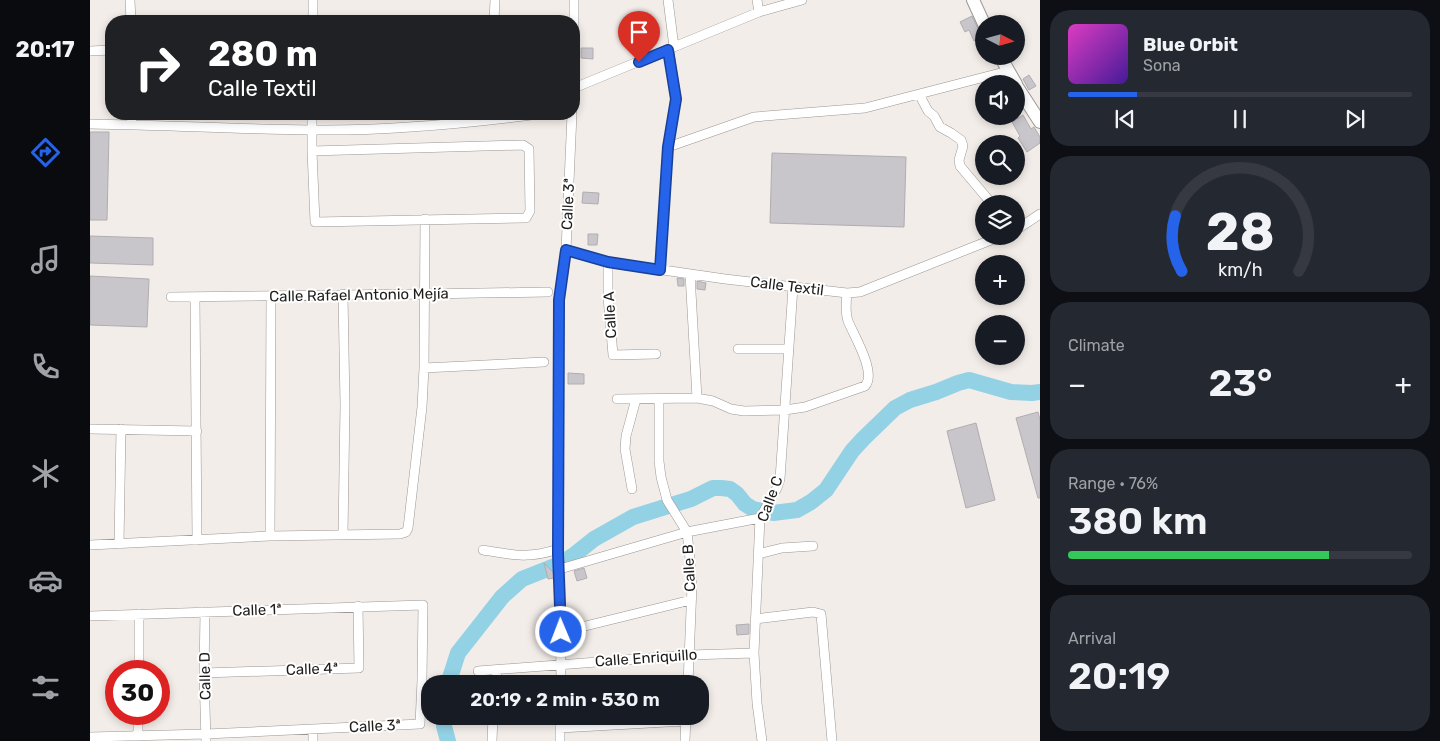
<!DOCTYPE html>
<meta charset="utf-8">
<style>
:root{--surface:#171b24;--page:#242831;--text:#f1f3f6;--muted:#9ea1a6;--line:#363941;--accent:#2563eb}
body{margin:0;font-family:Rubik,sans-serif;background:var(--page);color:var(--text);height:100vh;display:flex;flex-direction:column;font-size:19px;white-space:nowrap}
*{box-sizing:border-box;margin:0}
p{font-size:16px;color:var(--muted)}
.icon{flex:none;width:28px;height:28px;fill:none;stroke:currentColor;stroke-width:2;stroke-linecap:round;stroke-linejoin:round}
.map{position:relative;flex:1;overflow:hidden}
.sheet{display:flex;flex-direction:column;gap:10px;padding:10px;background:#0d0f14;width:400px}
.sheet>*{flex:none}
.guide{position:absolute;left:15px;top:15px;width:475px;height:105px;border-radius:20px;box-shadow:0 2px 8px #0003;background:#202124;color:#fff;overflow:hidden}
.needle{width:32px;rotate:96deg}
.buttons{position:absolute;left:885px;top:15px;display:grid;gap:10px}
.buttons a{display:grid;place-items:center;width:50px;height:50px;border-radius:50%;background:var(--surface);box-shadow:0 2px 8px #0003;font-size:25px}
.speed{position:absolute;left:15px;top:660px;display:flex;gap:10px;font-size:25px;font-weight:700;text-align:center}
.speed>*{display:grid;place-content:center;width:65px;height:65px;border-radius:50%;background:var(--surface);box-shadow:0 2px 8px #0003;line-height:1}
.speed .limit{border:8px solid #d22;background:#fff;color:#111}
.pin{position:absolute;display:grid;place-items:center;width:42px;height:42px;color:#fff;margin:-51px -21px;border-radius:50% 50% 50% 0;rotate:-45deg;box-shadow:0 0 5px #0007}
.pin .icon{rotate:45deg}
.me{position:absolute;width:55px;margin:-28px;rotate:359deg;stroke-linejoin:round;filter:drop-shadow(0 0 4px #0008)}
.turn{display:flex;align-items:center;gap:18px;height:105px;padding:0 20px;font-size:22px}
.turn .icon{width:65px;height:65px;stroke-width:2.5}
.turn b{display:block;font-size:35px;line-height:42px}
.big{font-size:38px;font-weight:600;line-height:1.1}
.sheet .widget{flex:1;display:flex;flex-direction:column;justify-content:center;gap:8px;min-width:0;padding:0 18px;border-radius:20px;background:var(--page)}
.sheet .dial{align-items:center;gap:0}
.dial svg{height:130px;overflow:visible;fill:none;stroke:var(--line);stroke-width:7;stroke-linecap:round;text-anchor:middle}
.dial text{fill:var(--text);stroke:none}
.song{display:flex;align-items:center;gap:15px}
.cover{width:60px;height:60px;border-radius:8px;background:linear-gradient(135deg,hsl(310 70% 55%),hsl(260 70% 35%))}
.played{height:5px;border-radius:2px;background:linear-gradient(90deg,var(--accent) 20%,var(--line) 20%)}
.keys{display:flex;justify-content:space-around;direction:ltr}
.heat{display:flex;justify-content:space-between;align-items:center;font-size:28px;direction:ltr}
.charge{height:8px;border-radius:4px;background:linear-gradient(90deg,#34c759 76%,var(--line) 0)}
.trip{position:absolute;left:331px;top:675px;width:288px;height:50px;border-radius:20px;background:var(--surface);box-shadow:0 2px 8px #0003;font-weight:600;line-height:50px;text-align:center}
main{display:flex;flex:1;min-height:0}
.tab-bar{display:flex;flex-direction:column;width:90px;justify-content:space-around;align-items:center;background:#090b0e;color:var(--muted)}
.tab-bar .icon{width:35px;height:35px}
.tab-bar .current{color:var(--accent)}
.tab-bar b{font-size:22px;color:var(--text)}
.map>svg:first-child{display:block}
</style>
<main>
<nav class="tab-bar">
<b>20:17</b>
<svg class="icon current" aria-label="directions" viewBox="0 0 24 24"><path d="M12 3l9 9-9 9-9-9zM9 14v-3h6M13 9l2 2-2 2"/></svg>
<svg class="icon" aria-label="music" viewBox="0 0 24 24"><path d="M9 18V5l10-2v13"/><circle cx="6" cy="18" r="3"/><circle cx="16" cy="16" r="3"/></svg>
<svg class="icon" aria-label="phone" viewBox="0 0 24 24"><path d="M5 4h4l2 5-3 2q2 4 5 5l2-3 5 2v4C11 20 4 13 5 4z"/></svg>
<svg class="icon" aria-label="climate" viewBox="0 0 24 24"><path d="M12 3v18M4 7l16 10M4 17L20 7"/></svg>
<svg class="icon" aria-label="car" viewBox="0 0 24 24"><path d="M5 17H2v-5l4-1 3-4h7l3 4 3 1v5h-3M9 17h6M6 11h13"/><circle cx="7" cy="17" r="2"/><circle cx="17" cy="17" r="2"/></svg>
<svg class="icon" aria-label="filters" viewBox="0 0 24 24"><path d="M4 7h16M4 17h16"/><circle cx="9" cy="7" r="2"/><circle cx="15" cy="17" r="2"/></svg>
</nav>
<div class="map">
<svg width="950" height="741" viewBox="0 0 950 741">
<rect width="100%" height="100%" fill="#f3ede9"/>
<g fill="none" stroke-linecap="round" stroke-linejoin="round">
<!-- river -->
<path stroke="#93d1e5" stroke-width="16" d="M358 684 368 653 412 597 432 579 470 564 484 555 504 539 543 517 601 499 623 488H631L640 489 647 494 655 504 663 509 683 513 707 510 721 502 736 490 762 451 773 439 805 408 820 400 846 392 868 383 879 380 921 392 942 393 950 392
M354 716V726L358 741"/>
</g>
<!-- building -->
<path fill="#c9c6cb" stroke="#b0adb2" d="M882 16 892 37 884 41 879 30 875 32 870 22Z
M491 48H503V59L491 58Z
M939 75 946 86 939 90 933 79Z
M933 115 941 129 944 127 950 137V143L937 152 928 138 930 136 922 122Z
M0 132H19L17 220H0Z
M682 153 816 157 814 227 680 223Z
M493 192 509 193 508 204 492 203Z
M498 234H508L507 245H498Z
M0 236 63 238V265L0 263Z
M0 276 59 279 57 327 0 325Z
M587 278 594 279V286H588Z
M607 281 616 283 615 290 607 289Z
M478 373 494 374V384H478Z
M948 412 950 420V498H948L926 418Z
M886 423 905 500 876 508 857 431Z
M454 563 464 573V578L458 579Z
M494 568 497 578 487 581 484 571Z
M659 624V634L647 635 646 625Z"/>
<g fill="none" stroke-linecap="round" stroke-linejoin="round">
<defs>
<path id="street" d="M40 0 41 21
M484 0V48
M578 0 584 47
M667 0 669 12
M223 21V0
M404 21 405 0
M0 51 21 50
M484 88 669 12 712 0
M829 94 838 111 844 116 850 127 861 133 871 140 873 146 869 160 870 166 902 204
M42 114V124
M0 124C74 125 147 129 221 130 297 131 373 124 449 114
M578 147 664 117 775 108 918 71
M222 151 433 145 439 149 440 211 436 218 225 222 222 151V114
M926 230 950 214
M476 250 518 262 635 279 757 293 770 292 911 236
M518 262V297L523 355 566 354
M570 270 578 147 586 99 579 50
M600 274 607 398
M81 297 334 294 458 292
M105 297 107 540
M648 349H698
M334 368 454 362
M527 399 607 398 623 401 641 409 654 411 695 410 715 407 775 386C787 373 764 336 758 321 755 312 756 302 757 293
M569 399V461L571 477 577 500 597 532 600 559 602 586 598 684
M0 429 107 431
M542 489 535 449 536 436 546 399
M253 535 255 405 253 294
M180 536 181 296
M29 544 31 429
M0 545 180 536 310 534 316 532 318 528 332 407 334 368 335 219
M393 550C422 555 439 559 468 549
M668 554 692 548 723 546
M470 569 597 532 670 518
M115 612 114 673 116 741
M0 616 333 605 332 680 330 724 116 734 0 737
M665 619 723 612 731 614 742 741
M471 632 601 600
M49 671V614
M388 671 600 655 664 653
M114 673 269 668 268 606
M406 684 407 670
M471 684 470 569 468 549 469 301 476 250 482 114
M470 728 595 721
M223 729V741
M48 736V714
M402 741 403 716
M470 741V716
M595 741 596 716
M672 741 667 703 664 653 670 518 687 488 690 479 703 287"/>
<path id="primary" d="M883 0 894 24
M910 56 926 84
M926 85 950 122"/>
</defs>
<!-- street casing -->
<use href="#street" stroke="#9b9693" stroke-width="10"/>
<!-- primary casing -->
<use href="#primary" stroke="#9b9693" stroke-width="14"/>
<!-- street -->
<use href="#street" stroke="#fff" stroke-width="9"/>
<!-- primary -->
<use href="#primary" stroke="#fff" stroke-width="12"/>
</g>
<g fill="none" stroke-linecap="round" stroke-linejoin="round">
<defs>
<path id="route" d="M471 632 468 554 469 300 476 250 518 262 570 270 578 147 586 99 578 50 549 62"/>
</defs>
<!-- route casing -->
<use href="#route" stroke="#184099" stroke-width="12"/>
<!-- route -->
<use href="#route" stroke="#2563eb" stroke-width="9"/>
</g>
<g text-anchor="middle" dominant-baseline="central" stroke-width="4" stroke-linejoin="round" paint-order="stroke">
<!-- street labels -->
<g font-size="15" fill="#1f1d1b" stroke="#fff">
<text transform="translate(478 204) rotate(-87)">Calle 3ª</text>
<text transform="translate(697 286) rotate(7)">Calle Textil</text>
<text transform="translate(269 295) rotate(-1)">Calle Rafael Antonio Mejía</text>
<text transform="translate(520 315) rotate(-93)">Calle A</text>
<text transform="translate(680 499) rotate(-70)">Calle C</text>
<text transform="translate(599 568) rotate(-93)">Calle B</text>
<text transform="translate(167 610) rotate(-2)">Calle 1ª</text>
<text transform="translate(556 658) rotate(-4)">Calle Enriquillo</text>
<text transform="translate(222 669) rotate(-2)">Calle 4ª</text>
<text transform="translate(115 676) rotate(-91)">Calle D</text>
<text transform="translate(285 726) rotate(-3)">Calle 3ª</text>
</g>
</g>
</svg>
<div class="buttons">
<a><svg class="needle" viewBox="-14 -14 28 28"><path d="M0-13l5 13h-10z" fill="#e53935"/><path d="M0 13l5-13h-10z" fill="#9ea1a6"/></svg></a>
<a><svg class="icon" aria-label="sound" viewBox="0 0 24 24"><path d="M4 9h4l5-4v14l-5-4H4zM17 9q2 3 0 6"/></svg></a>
<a><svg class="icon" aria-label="search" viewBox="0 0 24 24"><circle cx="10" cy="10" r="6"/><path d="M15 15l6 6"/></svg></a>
<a><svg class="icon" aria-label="layers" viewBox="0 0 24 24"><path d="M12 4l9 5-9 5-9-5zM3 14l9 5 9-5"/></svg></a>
<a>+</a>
<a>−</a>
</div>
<div class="speed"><div class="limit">30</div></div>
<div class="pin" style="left:549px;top:62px;background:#d93025"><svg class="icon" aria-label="arrive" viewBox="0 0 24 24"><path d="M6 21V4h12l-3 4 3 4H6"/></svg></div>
<svg class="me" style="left:471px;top:632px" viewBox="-20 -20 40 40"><circle r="17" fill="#2563eb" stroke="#fff" stroke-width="3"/><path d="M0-11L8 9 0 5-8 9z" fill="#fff"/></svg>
<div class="trip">20:19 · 2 min · 530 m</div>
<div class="guide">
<div class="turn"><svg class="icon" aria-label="right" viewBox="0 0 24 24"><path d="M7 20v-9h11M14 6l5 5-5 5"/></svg><div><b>280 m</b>Calle Textil</div></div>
</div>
</div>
<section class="sheet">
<div class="widget">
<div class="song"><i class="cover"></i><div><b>Blue Orbit</b><p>Sona</p></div></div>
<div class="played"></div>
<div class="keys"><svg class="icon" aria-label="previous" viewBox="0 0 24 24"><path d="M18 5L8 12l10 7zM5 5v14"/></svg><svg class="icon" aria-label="pause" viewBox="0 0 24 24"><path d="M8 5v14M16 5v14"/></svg><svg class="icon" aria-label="next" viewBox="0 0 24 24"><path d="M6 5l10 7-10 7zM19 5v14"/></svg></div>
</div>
<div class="widget dial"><svg viewBox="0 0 100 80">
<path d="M14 69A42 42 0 1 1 86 69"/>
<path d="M14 69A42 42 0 0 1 10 35" stroke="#2563eb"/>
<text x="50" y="56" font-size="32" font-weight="700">28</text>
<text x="50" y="72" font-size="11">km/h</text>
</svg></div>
<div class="widget"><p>Climate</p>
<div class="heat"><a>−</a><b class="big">23°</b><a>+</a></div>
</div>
<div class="widget"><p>Range · 76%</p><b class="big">380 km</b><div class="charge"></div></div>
<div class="widget"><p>Arrival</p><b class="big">20:19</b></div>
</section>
</main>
